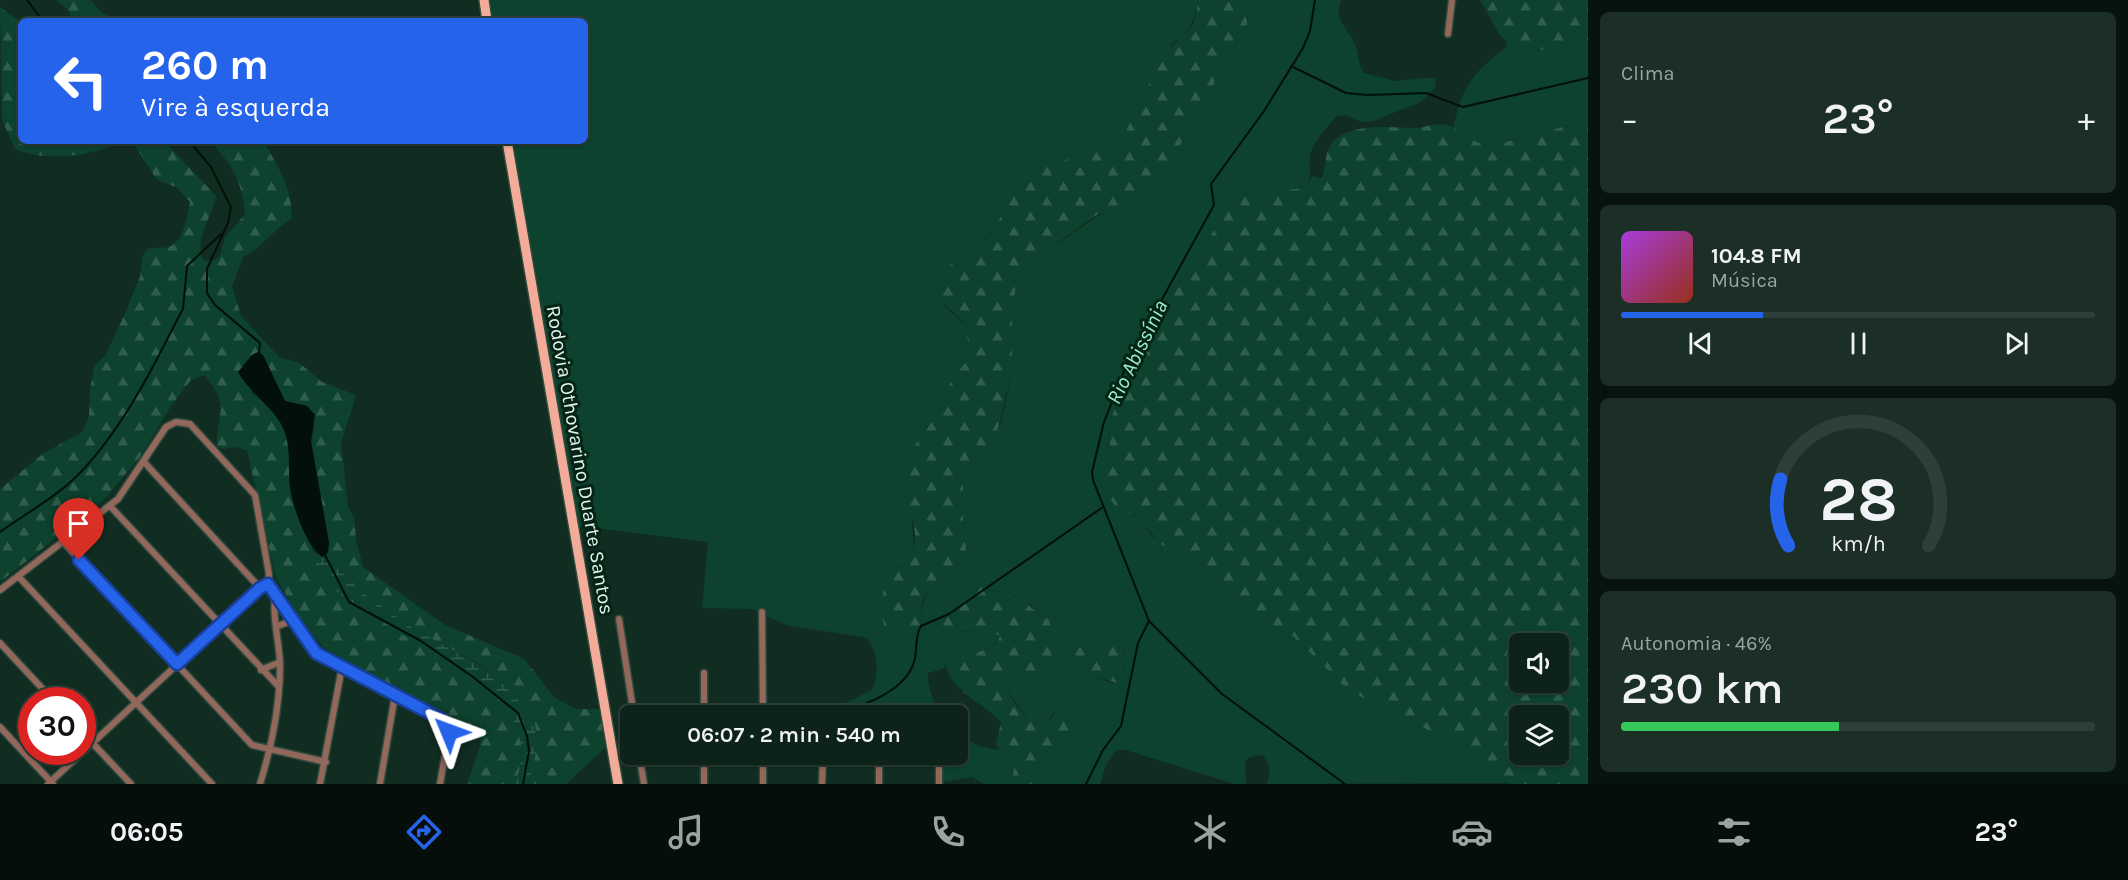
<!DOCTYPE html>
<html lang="pt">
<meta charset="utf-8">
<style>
:root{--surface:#0d2219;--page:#1b2f26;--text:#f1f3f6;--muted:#9aa4a2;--line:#2d3f38;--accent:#2563eb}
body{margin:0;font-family:Karla,sans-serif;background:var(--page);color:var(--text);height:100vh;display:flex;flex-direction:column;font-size:22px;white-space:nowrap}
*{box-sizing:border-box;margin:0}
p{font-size:20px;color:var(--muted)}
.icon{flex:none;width:33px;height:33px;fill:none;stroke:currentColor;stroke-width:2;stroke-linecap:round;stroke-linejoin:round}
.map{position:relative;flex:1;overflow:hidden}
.side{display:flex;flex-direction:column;gap:12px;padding:12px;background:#07130e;width:540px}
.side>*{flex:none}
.guide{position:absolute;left:18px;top:18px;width:570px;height:126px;border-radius:9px;box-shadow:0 2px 4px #0004,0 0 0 2px var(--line);background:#2563eb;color:#fff;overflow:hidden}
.buttons{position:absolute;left:1509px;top:633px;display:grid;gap:12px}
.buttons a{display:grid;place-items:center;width:60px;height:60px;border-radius:9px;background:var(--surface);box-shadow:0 2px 4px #0004,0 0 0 2px var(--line);font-size:30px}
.speed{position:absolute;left:18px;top:687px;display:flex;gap:12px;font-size:30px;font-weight:700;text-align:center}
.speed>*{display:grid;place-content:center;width:78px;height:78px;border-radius:50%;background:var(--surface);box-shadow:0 2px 4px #0004,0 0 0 2px var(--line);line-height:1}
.speed .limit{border:9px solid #d22;background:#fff;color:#111}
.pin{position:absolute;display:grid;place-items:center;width:51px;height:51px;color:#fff;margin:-62px -26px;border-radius:50% 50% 50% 0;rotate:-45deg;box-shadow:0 0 6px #0007}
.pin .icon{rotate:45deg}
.me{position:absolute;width:66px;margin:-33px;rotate:314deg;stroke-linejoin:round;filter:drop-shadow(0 0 4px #0008)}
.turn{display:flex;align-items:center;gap:21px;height:126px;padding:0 24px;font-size:27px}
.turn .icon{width:78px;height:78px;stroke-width:2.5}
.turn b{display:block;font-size:42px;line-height:51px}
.big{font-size:45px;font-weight:600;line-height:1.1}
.side .card{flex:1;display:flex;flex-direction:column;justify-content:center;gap:9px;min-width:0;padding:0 21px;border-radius:9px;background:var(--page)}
.side .dial{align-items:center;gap:0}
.dial svg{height:156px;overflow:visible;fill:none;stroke:var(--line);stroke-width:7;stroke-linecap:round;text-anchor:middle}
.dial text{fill:var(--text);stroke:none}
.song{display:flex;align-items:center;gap:18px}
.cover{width:72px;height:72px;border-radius:9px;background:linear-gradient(135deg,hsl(280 70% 55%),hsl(10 70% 35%))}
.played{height:6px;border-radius:3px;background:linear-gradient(90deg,var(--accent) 30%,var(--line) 30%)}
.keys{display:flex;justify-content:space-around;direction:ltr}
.heat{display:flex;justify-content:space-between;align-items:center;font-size:33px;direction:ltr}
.charge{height:9px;border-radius:4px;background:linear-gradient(90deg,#34c759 46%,var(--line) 0)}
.trip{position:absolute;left:620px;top:705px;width:348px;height:60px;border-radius:9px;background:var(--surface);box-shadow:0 2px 4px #0004,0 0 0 2px var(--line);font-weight:600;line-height:60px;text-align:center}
.menu{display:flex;height:96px;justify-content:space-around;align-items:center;background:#050e0a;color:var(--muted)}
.menu .icon{width:42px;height:42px}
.menu .current{color:var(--accent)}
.menu b{font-size:27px;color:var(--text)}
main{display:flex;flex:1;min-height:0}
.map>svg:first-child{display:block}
</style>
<main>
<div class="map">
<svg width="1588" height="784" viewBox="0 0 1588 784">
<defs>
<pattern id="forest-firs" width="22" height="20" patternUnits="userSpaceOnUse" patternTransform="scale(1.5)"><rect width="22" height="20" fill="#0c422e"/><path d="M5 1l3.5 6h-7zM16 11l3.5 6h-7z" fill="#2f5e4c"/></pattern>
<pattern id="wetland-marsh" width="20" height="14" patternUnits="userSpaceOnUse" patternTransform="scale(1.5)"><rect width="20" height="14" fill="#0c422e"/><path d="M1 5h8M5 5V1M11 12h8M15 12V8" fill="none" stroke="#2f5e4c"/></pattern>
</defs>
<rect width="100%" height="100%" fill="#112d21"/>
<!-- grass -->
<path fill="#0c422e" d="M486 0H1199C1194 21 1190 32 1172 44L1119 145 1101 153 1054 164 1002 217 979 247 964 259 940 271 942 304 966 325 968 345 965 363 952 379 938 411 915 445 912 520 914 550 904 565 895 568 920 614 928 589 966 549 962 506 964 474 968 464 990 450 1002 419 1012 371V313L1017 280 1046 251 1107 210 1180 146 1197 109 1210 96 1216 77 1247 27 1248 0H1341C1333 22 1349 28 1356 47 1359 57 1358 64 1364 73L1396 81 1435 77 1436 87 1421 102 1373 121 1361 122 1345 115 1337 116C1328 126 1312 143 1310 157 1309 168 1312 175 1307 186L1296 189 1255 191 1243 195 1228 208 1167 304 1127 356 1119 375 1118 397 1109 427 1110 445 1106 454 1116 506 1137 517 1153 537 1195 559 1238 606 1294 637 1346 688 1377 706 1470 749 1508 783 1267 784C1271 773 1270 763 1262 755 1236 756 1248 770 1246 784H1234L1126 750H1117L1106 765 1100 784H1033C1031 763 1044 755 1060 744L1054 712 1047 724 1040 728 1032 724 1005 688 1009 678 1031 677 1058 659 1075 658 1091 676 1113 683 1123 675 1125 643 1094 652 1079 647 1061 645 1055 640 1049 620 1019 597 976 586 950 598 946 608 962 632 991 631 1000 636C994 654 963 654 945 657V668L928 673C926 686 936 701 937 715H780L838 707 873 689C878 670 879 655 867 638L786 625 751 609 702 608 708 542 578 526 510 141H585V21H490Z
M1507 41 1537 51 1588 41V120L1491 146 1480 145 1453 129C1463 84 1471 75 1507 46Z
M957 733 978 746 1000 750 1015 759 1013 775 1004 784H984L972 777 942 782 945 755 957 754Z"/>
<!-- forest -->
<path fill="url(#forest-firs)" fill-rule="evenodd" d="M56 0H91C100 12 107 20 123 16L131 21H73L69 11Z
M1199 0H1248L1247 27 1216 77 1210 96 1197 109 1165 178 1150 191 1095 216 1072 232 1046 251 1017 280 1012 313V371L995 441 990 450 968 464 964 474 962 506 966 549 956 576C930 584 926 586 920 614L926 622 916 633 894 631 884 626 881 605 887 572 904 565 914 550 915 533 906 484 915 445 938 411 952 379 965 363 968 345 966 325C949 303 929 305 940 271 953 262 968 258 979 247 1002 224 1011 186 1039 170 1064 156 1093 157 1119 145L1164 54 1193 25Z
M1480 0H1588V41C1562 45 1529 60 1505 40 1495 32 1488 11 1480 0Z
M0 7 21 22V141H164L216 196C213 215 191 246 205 261L215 260 220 256 224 239 245 214C243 183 231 163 210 141L264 142C278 167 292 188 292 218 273 230 263 247 243 257L232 286 241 316 280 358 298 362 322 382 356 395 341 443 348 507 354 517 356 540 363 567 445 625 524 659 554 697 575 709H599L606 747 566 784H529L537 747 535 724 510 689 483 666 416 630 367 596 348 579 328 552 329 543 311 441 315 427 307 406 285 401 263 355 251 392C264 402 280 418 286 434 293 456 292 483 296 506 299 522 308 537 314 553 321 567 325 580 337 591 393 642 556 679 515 784H467L481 743 476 732 441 711 365 673 323 647 299 617 276 578 247 451 236 447 222 449 217 446C216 409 232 411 205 375L191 380 171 406 140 457 102 502 0 582V489L44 453 82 432 89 416 90 391 94 366 105 356 123 318 140 277 142 258 147 249C154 247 164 249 171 246 185 239 187 216 190 202L176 187 157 180 135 146 128 142C117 143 107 148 96 151 73 158 37 159 15 149L2 120Z
M1588 120V784H1509L1469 749 1377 706 1346 688 1294 637 1238 606 1195 559 1162 545 1137 517 1116 506 1109 498 1103 481 1106 454 1110 445 1109 427 1118 397 1119 375 1127 356 1167 304 1228 208 1243 195 1255 191 1296 189 1307 186 1312 176 1322 178C1325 169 1325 154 1330 146 1345 122 1390 127 1414 128 1424 128 1435 122 1446 125 1462 130 1470 143 1491 146ZM1520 644H1558V682H1520ZM1520 716H1558V754H1520Z
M977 586 1025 599 1029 606 1049 620 1055 640 1061 645 1086 647 1094 652 1111 639 1120 638 1125 643 1123 675 1118 683 1091 676 1075 658C1055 658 1057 663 1042 673 1033 679 1019 677 1009 678L1005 688C1014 702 1025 720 1040 728L1047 724 1061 707 1069 709C1092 744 1028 747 1033 784H1004L1013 775 1015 759 1000 750 996 744 1001 722C982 701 945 690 945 657 963 654 995 654 1000 636 983 627 962 636 944 627L941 619 950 598 959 587Z"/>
<!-- wetland -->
<path fill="url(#wetland-marsh)" d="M314 552 323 557 328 552 348 579 367 596 416 630 482 666 510 689 535 724 537 747 529 784H515C544 711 468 668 413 641 400 634 388 624 375 616 359 607 342 599 330 585 322 575 318 563 314 552Z"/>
<!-- water -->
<path fill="#021009" d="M258 352 263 355 285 401 307 406 315 415 311 441 329 543 328 552 323 557C307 548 293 508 290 488 288 470 291 451 285 433 278 410 250 394 238 372L252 355Z"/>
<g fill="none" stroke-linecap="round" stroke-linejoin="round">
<!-- stream -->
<path stroke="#021009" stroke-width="2" d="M27 0 43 21
M1315 0 1310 31 1303 48 1264 111 1211 184 1214 205 1128 361 1104 422 1092 472 1093 480 1149 621 1222 694 1345 784
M1291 66 1346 93 1368 95 1426 93 1463 107 1588 78
M189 141 211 167 231 207 228 223 207 269V293L215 305 260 343 259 354
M0 532C25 514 56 497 78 475 121 431 152 370 179 316L183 309 187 266 221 234
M324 553 349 602 421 641 473 677 518 713 527 736 529 751 523 784
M821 716C851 711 904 695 914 662 918 650 914 637 921 626L949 614 1103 507
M1086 784 1103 750 1121 726 1138 643 1149 621"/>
<defs>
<path id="minor" d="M1448 34 1452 0
M144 462 260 588
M110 506 279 687
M63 542 252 745 326 762
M18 576 212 784
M0 590 118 499 166 427 176 422 190 424 255 495 269 574 268 584 316 653 446 722 449 732 440 784
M762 612 763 716
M619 619 634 716
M278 626 293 620
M0 643 53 700
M261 670 280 662
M704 716V673
M0 727 53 784
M82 732 131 784
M639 754 644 784
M48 784 260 588 268 584
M260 784C272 745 280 706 280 665 280 646 271 612 276 595
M320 784 342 667
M380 784 395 695
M704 784V754
M763 784V754
M822 784 823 754
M879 784V754
M939 784V754"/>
<path id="primary" d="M484 0 487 21
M507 141 618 784"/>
</defs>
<!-- minor casing -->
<use href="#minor" stroke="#2f493d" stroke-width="9"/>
<!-- primary casing -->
<use href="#primary" stroke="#2f493d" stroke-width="12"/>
<!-- minor -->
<use href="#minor" stroke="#92675c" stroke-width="6"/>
<!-- primary -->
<use href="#primary" stroke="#f4ac9a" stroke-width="9"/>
</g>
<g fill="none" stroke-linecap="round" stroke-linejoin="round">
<defs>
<path id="route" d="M79 560 177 664 260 588 268 584 316 653 443 720 449 732"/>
</defs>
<!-- route casing -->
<use href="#route" stroke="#184099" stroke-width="15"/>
<!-- route -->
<use href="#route" stroke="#2563eb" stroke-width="10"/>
</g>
<g text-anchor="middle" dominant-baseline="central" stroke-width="6" stroke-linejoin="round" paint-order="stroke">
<!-- street labels -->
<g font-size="20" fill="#e4f5ec" stroke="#062317">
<text transform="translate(580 460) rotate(80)">Rodovia Othovarino Duarte Santos</text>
</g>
<!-- water labels -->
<g font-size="21" font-style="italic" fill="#9af1c9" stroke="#062317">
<text transform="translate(1137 352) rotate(-64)">Rio Abissínia</text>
</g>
</g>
</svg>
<div class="buttons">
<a><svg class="icon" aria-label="sound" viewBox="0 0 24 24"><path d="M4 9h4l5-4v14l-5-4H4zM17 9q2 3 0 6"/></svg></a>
<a><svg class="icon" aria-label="layers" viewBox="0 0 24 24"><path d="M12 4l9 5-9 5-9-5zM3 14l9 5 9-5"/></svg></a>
</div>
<div class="speed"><div class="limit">30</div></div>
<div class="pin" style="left:79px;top:560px;background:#d93025"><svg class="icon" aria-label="arrive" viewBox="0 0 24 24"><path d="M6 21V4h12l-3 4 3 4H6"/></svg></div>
<svg class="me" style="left:449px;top:732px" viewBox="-20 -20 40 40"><path d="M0-17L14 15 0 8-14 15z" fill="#2563eb" stroke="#fff" stroke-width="4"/></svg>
<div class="trip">06:07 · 2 min · 540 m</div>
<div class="guide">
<div class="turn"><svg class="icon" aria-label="left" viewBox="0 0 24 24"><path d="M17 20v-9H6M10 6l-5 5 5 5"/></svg><div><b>260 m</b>Vire à esquerda</div></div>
</div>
</div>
<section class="side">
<div class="card"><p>Clima</p>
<div class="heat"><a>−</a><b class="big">23°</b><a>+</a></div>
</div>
<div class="card">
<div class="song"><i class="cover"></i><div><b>104.8 FM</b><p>Música</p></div></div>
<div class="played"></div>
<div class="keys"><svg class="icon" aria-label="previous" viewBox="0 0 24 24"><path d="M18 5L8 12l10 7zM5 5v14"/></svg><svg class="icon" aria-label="pause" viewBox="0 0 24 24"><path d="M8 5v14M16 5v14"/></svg><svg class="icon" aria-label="next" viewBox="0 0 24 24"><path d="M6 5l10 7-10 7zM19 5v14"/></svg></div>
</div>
<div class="card dial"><svg viewBox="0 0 100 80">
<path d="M14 69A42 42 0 1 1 86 69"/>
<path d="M14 69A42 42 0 0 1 10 35" stroke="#2563eb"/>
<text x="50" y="56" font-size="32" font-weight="700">28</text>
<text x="50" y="72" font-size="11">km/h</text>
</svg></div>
<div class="card"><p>Autonomia · 46%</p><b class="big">230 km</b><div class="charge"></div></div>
</section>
</main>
<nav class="menu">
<b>06:05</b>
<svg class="icon current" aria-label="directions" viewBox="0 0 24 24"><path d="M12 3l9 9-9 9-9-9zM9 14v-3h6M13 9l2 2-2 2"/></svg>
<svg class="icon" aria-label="music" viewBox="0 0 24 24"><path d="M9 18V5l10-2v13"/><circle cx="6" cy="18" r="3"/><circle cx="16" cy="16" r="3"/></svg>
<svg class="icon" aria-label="phone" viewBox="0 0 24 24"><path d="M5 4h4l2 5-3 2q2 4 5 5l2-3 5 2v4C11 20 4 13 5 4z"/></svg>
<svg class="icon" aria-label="climate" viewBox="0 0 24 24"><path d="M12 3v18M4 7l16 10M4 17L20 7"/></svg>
<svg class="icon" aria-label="car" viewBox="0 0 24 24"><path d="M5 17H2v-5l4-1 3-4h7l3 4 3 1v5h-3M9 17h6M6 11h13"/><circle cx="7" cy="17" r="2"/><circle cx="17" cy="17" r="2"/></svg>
<svg class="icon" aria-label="filters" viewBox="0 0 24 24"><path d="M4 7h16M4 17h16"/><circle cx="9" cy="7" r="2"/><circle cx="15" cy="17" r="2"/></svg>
<b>23°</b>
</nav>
